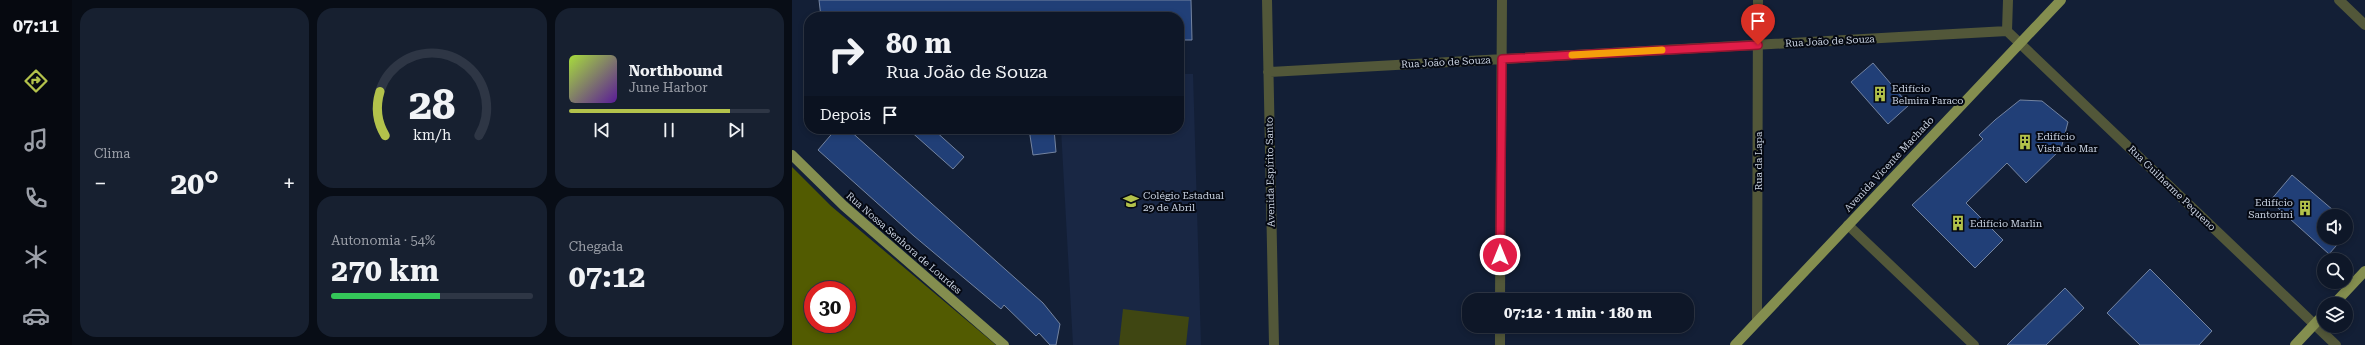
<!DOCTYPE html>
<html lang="pt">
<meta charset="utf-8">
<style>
:root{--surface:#0e1728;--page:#172030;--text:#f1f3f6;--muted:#9b9fa8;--line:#2e3645;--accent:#b3c24b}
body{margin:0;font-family:"Roboto Serif",serif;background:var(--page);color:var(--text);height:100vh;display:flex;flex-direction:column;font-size:15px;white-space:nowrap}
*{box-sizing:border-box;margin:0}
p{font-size:13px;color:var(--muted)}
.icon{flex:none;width:22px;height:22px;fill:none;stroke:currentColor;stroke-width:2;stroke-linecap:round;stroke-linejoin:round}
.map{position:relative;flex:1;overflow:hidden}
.details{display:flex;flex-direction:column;gap:8px;padding:8px;background:#080d16;width:720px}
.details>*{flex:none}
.guide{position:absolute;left:12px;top:12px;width:380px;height:122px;border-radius:16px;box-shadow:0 2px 6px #0003,0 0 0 1px var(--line);background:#0e1728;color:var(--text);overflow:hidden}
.buttons{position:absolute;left:1525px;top:209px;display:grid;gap:8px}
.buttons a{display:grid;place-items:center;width:36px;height:36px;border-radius:50%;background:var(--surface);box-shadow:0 2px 6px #0003,0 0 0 1px var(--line);font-size:20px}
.speed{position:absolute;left:12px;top:281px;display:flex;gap:8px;font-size:20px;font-weight:700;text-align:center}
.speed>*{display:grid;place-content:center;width:52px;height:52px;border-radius:50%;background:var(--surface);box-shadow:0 2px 6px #0003,0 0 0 1px var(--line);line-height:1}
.speed .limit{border:6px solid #d22;background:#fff;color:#111}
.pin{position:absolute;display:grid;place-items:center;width:34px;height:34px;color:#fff;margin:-41px -17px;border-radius:50% 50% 50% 0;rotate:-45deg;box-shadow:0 0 4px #0007}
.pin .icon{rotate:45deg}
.me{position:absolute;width:44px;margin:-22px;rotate:0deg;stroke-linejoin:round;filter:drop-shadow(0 0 3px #0008)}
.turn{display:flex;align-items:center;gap:14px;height:84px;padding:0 16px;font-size:18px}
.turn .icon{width:52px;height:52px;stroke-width:2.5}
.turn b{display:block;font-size:28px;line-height:34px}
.then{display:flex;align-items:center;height:38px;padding:0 16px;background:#0003;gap:8px;font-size:15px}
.big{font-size:30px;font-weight:700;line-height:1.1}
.details .tile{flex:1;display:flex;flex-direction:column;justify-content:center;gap:6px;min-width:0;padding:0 14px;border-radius:16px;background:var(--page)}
.details .dial{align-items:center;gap:0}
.dial svg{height:104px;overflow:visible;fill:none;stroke:var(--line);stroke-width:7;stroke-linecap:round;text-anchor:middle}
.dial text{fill:var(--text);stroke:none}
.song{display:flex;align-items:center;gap:12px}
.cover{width:48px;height:48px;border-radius:6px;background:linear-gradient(135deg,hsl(80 70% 55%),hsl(270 70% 35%))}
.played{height:4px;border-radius:2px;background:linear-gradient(90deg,var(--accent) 80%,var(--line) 80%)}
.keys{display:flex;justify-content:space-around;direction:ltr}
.heat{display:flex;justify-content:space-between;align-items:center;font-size:22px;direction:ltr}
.charge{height:6px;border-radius:3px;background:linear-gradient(90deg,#34c759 54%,var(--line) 0)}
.details .tiles{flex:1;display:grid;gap:8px;grid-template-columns:repeat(3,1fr)}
.tile:first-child{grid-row:span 2}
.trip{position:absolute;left:670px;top:293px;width:232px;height:40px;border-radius:16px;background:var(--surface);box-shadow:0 2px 6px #0003,0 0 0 1px var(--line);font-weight:700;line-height:40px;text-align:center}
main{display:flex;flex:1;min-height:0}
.tabs{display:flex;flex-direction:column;width:72px;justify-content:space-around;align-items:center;background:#060910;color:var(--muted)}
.tabs .icon{width:28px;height:28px}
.tabs .on{color:var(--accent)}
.tabs b{font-size:18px;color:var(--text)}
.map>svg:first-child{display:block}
</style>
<main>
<nav class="tabs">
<b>07:11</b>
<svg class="icon on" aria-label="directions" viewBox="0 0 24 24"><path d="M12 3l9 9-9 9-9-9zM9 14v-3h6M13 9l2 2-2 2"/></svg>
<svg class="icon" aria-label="music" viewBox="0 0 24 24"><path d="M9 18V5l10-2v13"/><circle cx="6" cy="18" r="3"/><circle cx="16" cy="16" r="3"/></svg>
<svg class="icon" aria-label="phone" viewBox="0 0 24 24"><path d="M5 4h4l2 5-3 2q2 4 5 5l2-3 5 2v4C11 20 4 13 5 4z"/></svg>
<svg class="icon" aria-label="climate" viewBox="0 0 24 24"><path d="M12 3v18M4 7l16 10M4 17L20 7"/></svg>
<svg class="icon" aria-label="car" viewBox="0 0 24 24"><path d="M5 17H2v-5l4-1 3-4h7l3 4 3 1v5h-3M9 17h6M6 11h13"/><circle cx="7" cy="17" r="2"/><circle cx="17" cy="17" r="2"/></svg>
</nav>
<section class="details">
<div class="tiles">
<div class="tile"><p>Clima</p>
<div class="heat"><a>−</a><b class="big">20°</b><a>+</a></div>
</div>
<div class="tile dial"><svg viewBox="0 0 100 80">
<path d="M14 69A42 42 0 1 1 86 69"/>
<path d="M14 69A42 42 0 0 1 10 35" stroke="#b3c24b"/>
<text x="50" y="56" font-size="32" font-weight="700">28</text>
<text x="50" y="72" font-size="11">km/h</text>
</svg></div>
<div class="tile">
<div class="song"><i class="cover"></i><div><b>Northbound</b><p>June Harbor</p></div></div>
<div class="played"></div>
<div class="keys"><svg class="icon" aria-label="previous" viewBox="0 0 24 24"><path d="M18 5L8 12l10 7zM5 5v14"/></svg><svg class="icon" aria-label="pause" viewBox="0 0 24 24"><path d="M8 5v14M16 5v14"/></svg><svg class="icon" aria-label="next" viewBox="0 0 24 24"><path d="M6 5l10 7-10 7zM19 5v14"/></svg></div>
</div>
<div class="tile"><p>Autonomia · 54%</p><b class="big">270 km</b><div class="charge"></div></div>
<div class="tile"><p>Chegada</p><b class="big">07:12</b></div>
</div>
</section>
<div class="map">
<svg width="1573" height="345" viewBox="0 0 1573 345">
<rect width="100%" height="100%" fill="#131f36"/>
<!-- built -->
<path fill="#192744" d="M387 74H401L409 345H281L269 129H387Z"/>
<!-- green -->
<path fill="#3f4612" d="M331 309 397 317 394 345H327Z"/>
<!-- forest -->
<path fill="#525b01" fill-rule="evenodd" d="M0 167 39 206 204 345H0ZM21 290H55V324H21Z"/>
<!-- building -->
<path fill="#213f77" stroke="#7484a1" d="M27 0H399L400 40H387V17H29Z
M1081 63 1117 105 1096 124 1059 82Z
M1228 100 1250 101 1276 122 1269 149 1234 183 1215 163 1174 203 1211 240 1183 268 1120 205 1191 139 1187 135 1203 120Z
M44 129H56L251 303 268 324 264 345H258L247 333 244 336 212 305 209 309 122 236 26 150Z
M116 129H141L172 157 161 169Z
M237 129H262L264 152 241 155Z
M1500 175 1548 216H1532V238H1551L1537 254 1478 201Z
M1554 221 1561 227 1554 235Z
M1358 269 1420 331 1407 345H1348L1315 313Z
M1273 288 1292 308 1254 345H1215Z"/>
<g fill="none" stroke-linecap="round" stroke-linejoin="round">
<!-- minor -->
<path stroke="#525739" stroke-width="10" d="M475 0 482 345
M1547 0 1573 25
M1215 31 1544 345
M1215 31 1216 0
M476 72 1215 31
M1056 225 1182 345
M708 300 710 0
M965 321 966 0
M708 345V326"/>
<!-- major -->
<path stroke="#848e4f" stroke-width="10" d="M0 155 52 206 212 345
M1542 304 1573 271
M943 345 1269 0
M1503 345 1532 314"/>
</g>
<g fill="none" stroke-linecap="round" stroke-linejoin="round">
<defs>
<path id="route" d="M708 255 710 59 966 45"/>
</defs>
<!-- route casing -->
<use href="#route" stroke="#92132f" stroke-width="10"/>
<!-- route -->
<use href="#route" stroke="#e11d48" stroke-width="7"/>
<!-- slow -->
<path stroke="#f59e0b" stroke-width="7" d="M780 55 870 50"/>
</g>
<!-- icons -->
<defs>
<symbol id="building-bare" viewBox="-9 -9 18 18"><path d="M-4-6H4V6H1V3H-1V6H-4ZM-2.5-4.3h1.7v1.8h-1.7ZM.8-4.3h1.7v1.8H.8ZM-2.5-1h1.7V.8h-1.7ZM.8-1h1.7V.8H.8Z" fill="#b3c24b" stroke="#050913" stroke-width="2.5" paint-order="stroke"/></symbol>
<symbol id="school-bare" viewBox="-9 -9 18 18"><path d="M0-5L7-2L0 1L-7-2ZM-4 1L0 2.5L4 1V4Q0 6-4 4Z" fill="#b3c24b" stroke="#050913" stroke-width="2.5" paint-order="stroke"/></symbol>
</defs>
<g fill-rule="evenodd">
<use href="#building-bare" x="1077" y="83" width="22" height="22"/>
<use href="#building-bare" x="1222" y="131" width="22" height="22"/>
<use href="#school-bare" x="328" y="190" width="22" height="22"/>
<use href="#building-bare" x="1502" y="197" width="22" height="22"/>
<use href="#building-bare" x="1155" y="212" width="22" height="22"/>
</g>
<g text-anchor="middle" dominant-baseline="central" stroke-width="4" stroke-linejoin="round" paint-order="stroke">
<!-- street labels -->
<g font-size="10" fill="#c9d2e1" stroke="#050913">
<text transform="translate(1038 41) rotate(-3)">Rua João de Souza</text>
<text transform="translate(654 62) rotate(-3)">Rua João de Souza</text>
<text transform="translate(966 161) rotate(-90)">Rua da Lapa</text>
<text transform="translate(1097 164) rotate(-47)">Avenida Vicente Machado</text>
<text transform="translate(478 172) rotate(-91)">Avenida Espírito Santo</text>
<text transform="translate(1380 188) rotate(44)">Rua Guilherme Pequeno</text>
<text transform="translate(112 243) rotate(41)">Rua Nossa Senhora de Lourdes</text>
</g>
<!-- poi labels -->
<g font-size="10" fill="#c9d2e1" stroke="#050913" text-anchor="start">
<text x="1100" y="88">Edifício<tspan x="1100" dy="12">Belmira Faraco</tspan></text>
<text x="1245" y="136">Edifício<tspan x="1245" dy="12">Vista do Mar</tspan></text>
<text x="351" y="195">Colégio Estadual<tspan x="351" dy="12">29 de Abril</tspan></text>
<text x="1501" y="202" text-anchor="end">Edifício<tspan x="1501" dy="12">Santorini</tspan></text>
<text x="1178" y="223">Edifício Marlin</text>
</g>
</g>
</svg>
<div class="buttons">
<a><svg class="icon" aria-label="sound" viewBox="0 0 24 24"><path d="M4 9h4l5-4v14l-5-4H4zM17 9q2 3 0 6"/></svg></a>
<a><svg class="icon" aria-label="search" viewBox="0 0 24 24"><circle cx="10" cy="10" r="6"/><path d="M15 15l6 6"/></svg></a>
<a><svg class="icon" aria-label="layers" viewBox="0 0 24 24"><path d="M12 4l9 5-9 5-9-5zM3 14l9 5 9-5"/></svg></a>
</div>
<div class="speed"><div class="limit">30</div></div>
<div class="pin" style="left:966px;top:45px;background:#d93025"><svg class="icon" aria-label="arrive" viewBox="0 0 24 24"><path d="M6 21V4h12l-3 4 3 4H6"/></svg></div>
<svg class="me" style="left:708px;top:255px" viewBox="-20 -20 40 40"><circle r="17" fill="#e11d48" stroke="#fff" stroke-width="3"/><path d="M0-11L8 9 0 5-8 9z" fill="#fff"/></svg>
<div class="trip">07:12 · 1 min · 180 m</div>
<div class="guide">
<div class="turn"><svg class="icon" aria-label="right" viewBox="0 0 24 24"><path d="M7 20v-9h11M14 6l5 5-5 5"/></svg><div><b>80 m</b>Rua João de Souza</div></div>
<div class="then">Depois<svg class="icon" aria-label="arrive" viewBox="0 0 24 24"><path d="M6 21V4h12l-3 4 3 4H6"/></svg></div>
</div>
</div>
</main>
